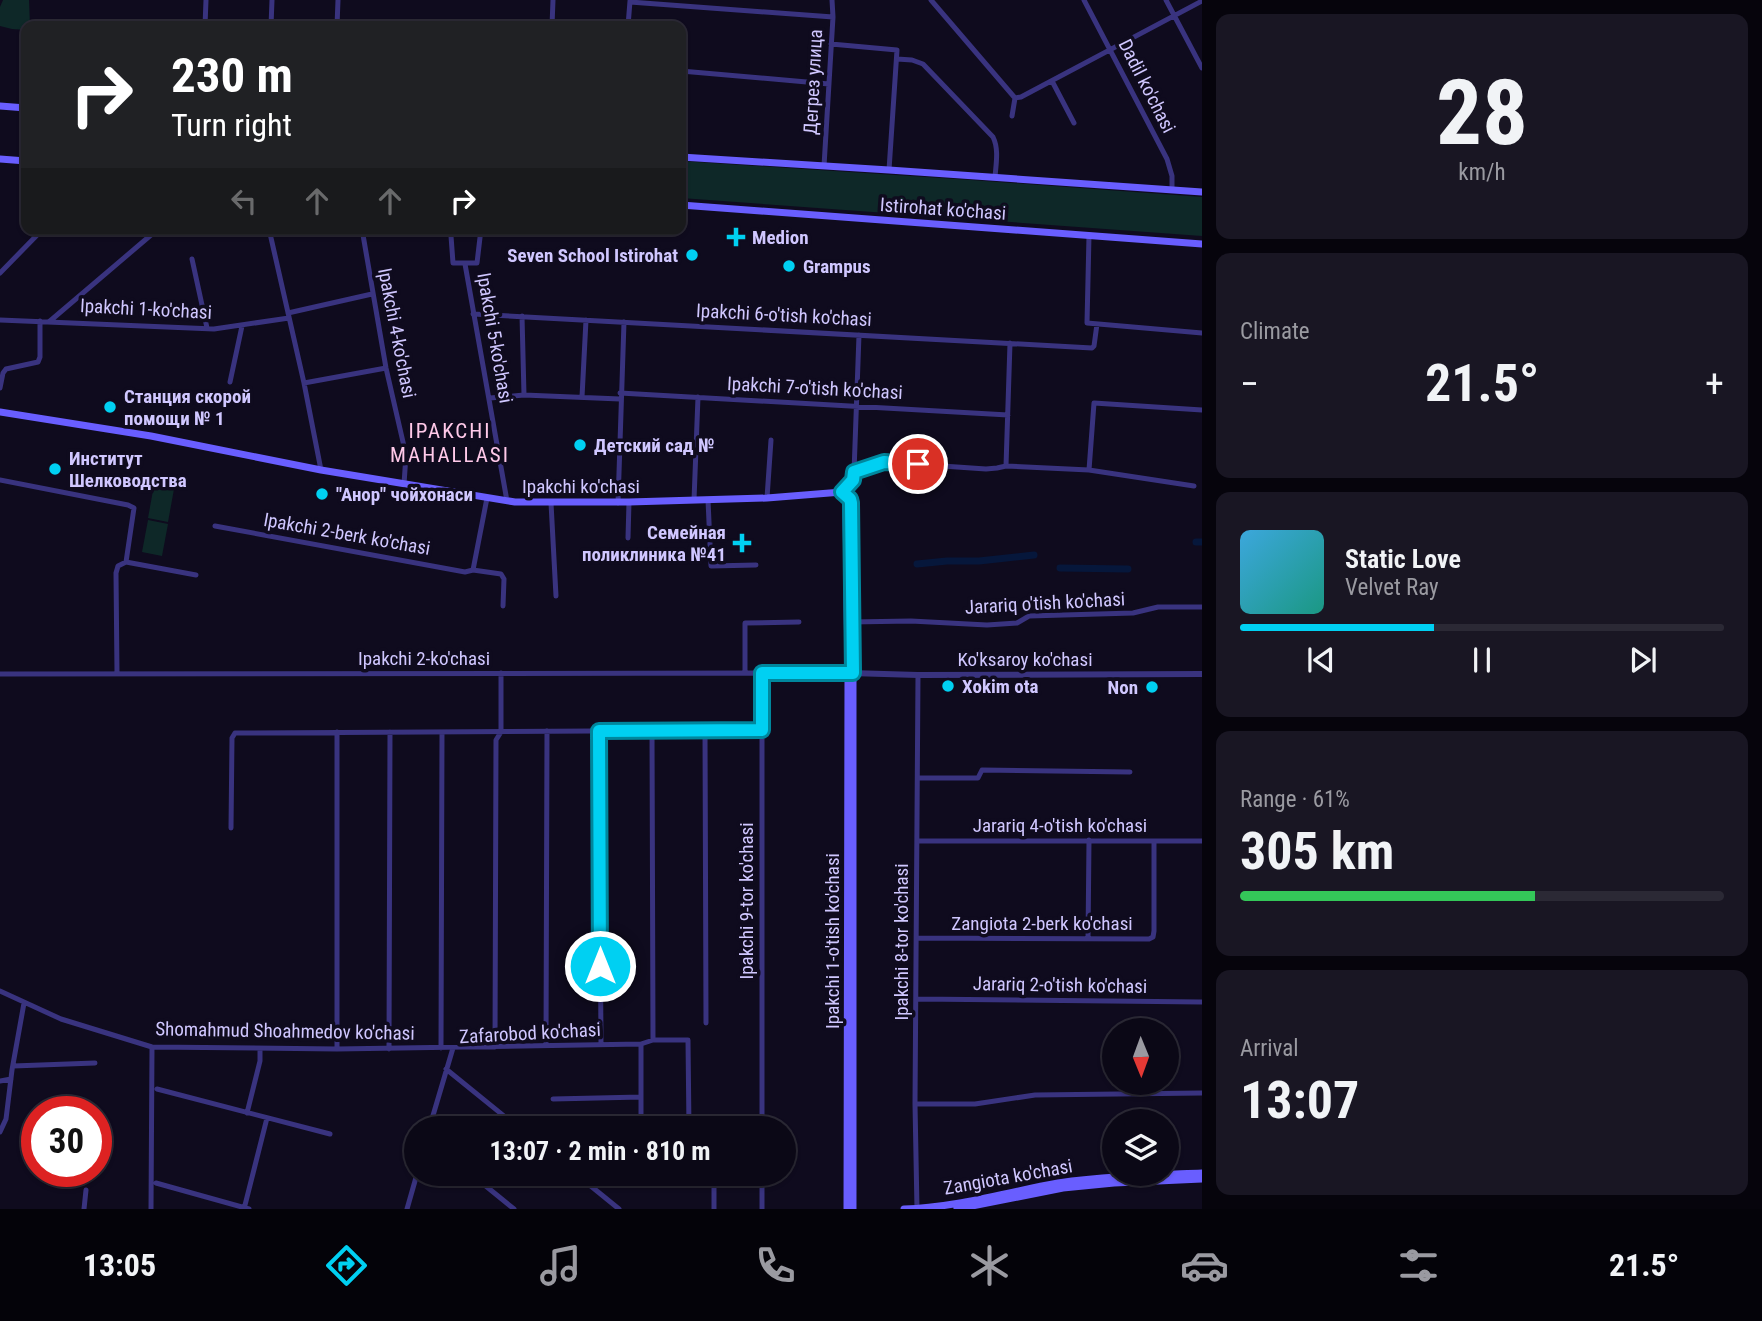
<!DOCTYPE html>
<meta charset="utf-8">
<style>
:root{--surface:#0b0816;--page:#191623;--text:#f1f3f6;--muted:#9a9aa1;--line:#2b2935;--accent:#00d0f2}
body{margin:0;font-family:"Roboto Condensed",sans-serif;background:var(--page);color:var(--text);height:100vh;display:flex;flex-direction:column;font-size:26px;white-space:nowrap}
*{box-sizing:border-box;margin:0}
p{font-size:23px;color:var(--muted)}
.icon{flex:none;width:38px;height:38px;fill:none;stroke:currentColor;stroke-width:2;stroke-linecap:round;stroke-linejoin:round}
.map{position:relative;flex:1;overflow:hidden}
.side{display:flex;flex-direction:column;gap:14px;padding:14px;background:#06040c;width:560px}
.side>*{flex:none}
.banner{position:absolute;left:21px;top:21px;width:665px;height:214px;border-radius:14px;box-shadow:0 2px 5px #0004,0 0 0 2px var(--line);background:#202124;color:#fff;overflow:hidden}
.needle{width:46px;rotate:179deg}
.buttons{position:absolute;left:1102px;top:1018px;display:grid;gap:14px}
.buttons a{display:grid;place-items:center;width:77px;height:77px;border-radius:50%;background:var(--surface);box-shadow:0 2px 5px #0004,0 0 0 2px var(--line);font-size:35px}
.speed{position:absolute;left:21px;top:1096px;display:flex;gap:14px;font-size:35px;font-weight:700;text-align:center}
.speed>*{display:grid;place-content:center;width:91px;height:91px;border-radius:50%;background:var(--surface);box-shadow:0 2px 5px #0004,0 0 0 2px var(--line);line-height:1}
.speed .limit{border:10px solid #d22;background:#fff;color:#111}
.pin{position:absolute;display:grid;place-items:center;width:60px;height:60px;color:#fff;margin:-30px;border:4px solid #fff;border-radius:50%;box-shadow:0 2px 7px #0007}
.me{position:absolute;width:77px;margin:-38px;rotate:0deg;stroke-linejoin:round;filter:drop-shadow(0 0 5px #0008)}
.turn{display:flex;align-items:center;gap:24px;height:147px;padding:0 35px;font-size:32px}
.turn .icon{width:91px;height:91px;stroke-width:2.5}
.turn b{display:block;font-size:49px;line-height:60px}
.lanes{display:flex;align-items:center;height:66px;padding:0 35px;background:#0003;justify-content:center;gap:35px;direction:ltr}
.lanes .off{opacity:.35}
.big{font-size:52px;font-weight:700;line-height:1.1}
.side .tile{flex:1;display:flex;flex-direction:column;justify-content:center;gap:10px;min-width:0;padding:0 24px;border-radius:14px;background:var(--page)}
.side .dial{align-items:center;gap:0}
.dial b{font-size:91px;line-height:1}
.song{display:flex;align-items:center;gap:21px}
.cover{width:84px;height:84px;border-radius:10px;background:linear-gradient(135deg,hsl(200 70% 55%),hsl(170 70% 35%))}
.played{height:7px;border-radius:4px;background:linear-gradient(90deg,var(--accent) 40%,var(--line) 40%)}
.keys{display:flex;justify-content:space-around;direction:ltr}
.heat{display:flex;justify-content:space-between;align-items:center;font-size:38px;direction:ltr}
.charge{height:10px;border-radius:5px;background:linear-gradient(90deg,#34c759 61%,var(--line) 0)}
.trip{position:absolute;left:404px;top:1116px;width:392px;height:70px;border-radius:35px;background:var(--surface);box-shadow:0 2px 5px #0004,0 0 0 2px var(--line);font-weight:700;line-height:70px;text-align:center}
.menu{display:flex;height:112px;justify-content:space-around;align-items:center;background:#040309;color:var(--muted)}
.menu .icon{width:49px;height:49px}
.menu .active{color:var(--accent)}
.menu b{font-size:32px;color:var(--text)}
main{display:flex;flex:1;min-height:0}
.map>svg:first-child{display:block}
</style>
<main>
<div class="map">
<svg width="1202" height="1209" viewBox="0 0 1202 1209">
<rect width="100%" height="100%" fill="#0f0b1e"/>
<!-- green -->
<path fill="#0e2828" d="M3 0H29L30 26H26V30L12 29 0 26V7Z
M681 161 971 180 1202 197V236L681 198Z
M154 485 174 489 168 522 148 518Z
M148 520 168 524 162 556 142 552Z"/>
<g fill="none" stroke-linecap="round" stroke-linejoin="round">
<!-- canal -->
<path stroke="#06173b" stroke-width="7" d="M1196 542H1202
M917 564 947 561H979L1034 555
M1060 568 1128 569"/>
<!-- minor -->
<path stroke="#39337f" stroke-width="5" d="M931 0 1015 98 1012 116
M1084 0 1167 159 1172 176V190
M1166 0 1202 68
M630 2 833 17
M205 26 206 0
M271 26 272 0
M337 26 338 0
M552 26 553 0
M628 26 630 1
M831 44 897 50 889 170
M897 59 912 60 923 64 993 137C999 149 996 164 995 177
M681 71 829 84
M1052 81 1074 123
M1015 98 1021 97 1202 1
M824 166 833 17 832 0
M269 229 304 383 321 470
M362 229 386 368 406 455 404 484
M451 236 453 263H477L481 229
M1089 236 1087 323 1202 333
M192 259 207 328
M465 264 507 501
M0 273 43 229
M288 313 372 294
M473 314 1092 348 1094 346 1097 324
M522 316 524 395
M0 320 214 329 289 318
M50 321 158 229
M230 382 242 326
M304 383 386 368
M0 388 3 373 6 369 38 362 40 357V321
M620 393 1008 415
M582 397 586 320
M490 398 524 395 620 399
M1006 466 1010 343
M1089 470 1194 486
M854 472 884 462 986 469 997 468 1006 466 1089 470 1094 403 1202 410
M0 480 128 505 134 508 126 562 118 566 116 573 117 673
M842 492 853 480 854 472 859 335
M767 498 771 440
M694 500 698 397
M708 500 711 566 756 565
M551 503 556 596
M618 503 624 322
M215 526 465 572 473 570 501 574 504 579 503 606
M628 538 629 502
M126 562 196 575
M473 570 487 498
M851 622 911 621 987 625 1017 623 1029 616 1133 613 1158 607H1202
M745 673V623L799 622
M0 674 848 673
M599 731 601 1044
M652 731 653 1040
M705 731 706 1023
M919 778H978L982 770 1130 772
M231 828 232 738 235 733 762 730
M918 841H1202
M918 938 1149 939 1153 937 1154 931V841
M1088 939 1089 840
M0 991 61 1019 152 1047 337 1049 641 1044 653 1040H688L689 1129
M917 999 1202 1002
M641 1044V1129
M546 1046 547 731
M495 1047 496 740 501 732V673
M441 1048 442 732
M337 1049V732
M389 1049 390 732
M13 1066 95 1063
M446 1069 520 1129
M0 1081 11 1079
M157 1089 330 1134
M553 1099 641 1097
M915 1104H975L1035 1095 1202 1093
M247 1113 260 1061V1049
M429 1129 453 1048
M762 1129V673
M0 1132 6 1119 12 1070 24 1003
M471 1174 514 1209
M576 1174 619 1209
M714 1174V1209
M156 1183 249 1209
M84 1209 86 1190
M151 1209 152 1047
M244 1209 267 1118
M407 1209 417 1174
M762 1209V1174
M917 1209 915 1104 918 675"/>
<!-- tertiary -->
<path stroke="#39337f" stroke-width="6" d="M850 673 918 675 1202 674"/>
<!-- secondary -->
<path stroke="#695eff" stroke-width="7" d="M0 106 26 108
M681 157 889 170 1202 192
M0 159 26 161
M681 205 1202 244
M0 412 151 436 321 470 515 502H629L767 498 842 492
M842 492 850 499 851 503 853 673V1209
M843 492 846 502 848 673 847 1209
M904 1209C955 1208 1007 1192 1058 1183 1105 1176 1154 1175 1202 1173
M957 1209 1063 1188 1114 1183 1202 1179"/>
</g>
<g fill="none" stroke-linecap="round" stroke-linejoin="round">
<defs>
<path id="route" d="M600 966 599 731 762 730V673H853L851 503 850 499 842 492 853 480 854 472 884 462 918 464"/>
</defs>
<!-- route casing -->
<use href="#route" stroke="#00879d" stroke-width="18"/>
<!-- route -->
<use href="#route" stroke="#00d0f2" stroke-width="12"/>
</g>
<!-- markers -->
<g fill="#00d0f2" stroke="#0f0b1e" stroke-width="2.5">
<path d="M732.5 226.5h7v7h7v7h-7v7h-7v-7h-7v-7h7z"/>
<circle cx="692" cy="255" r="7"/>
<circle cx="789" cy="266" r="7"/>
<circle cx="110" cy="407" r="7"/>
<circle cx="580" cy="445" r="7"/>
<circle cx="55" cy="469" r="7"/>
<circle cx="322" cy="494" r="7"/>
<path d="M738.5 532.5h7v7h7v7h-7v7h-7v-7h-7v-7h7z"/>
<circle cx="948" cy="686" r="7"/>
<circle cx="1152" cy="687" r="7"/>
</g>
<g text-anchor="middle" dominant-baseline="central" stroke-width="7" stroke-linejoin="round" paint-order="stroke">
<!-- street labels -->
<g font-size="19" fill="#d0c7ff" stroke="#0f0b1e">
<text transform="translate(813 82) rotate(-87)">Дегрез улица</text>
<text transform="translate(1147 86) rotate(63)">Dadil ko'chasi</text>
<text transform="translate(943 209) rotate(4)">Istirohat ko'chasi</text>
<text transform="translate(146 309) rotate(3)">Ipakchi 1-ko'chasi</text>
<text transform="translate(784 315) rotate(3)">Ipakchi 6-o'tish ko'chasi</text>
<text transform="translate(397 333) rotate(79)">Ipakchi 4-ko'chasi</text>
<text transform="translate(495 338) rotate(80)">Ipakchi 5-ko'chasi</text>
<text transform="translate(815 388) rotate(3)">Ipakchi 7-o'tish ko'chasi</text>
<text x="581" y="486">Ipakchi ko'chasi</text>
<text transform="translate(347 534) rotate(10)">Ipakchi 2-berk ko'chasi</text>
<text transform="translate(1045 603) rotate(-3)">Jarariq o'tish ko'chasi</text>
<text x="424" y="658">Ipakchi 2-ko'chasi</text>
<text x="1025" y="659">Ko'ksaroy ko'chasi</text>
<text x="1060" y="825">Jarariq 4-o'tish ko'chasi</text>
<text transform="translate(746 901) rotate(-90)">Ipakchi 9-tor ko'chasi</text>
<text x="1042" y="923">Zangiota 2-berk ko'chasi</text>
<text transform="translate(832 941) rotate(-90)">Ipakchi 1-o'tish ko'chasi</text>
<text transform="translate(901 942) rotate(-90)">Ipakchi 8-tor ko'chasi</text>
<text transform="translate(1060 985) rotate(1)">Jarariq 2-o'tish ko'chasi</text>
<text transform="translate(285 1031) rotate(1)">Shomahmud Shoahmedov ko'chasi</text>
<text transform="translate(530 1033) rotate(-3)">Zafarobod ko'chasi</text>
<text transform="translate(1008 1177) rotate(-10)">Zangiota ko'chasi</text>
</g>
<!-- poi labels -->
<g font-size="19" font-weight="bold" fill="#d0c7ff" stroke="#0f0b1e" text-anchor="start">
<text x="752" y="237">Medion</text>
<text x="678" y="255" text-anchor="end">Seven School Istirohat</text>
<text x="803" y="266">Grampus</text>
<text x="124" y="396">Станция скорой<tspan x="124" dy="22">помощи № 1</tspan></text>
<text x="594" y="445">Детский сад №</text>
<text x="69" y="458">Институт<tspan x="69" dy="22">Шелководства</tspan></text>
<text x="336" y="494">"Анор" чойхонаси</text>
<text x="726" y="532" text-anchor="end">Семейная<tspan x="726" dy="22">поликлиника №41</tspan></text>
<text x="962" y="686">Xokim ota</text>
<text x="1138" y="687" text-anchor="end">Non</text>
</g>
<!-- neighbourhood labels -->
<g font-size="21" letter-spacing="2" fill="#ffc9e9" stroke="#0f0b1e">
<text x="450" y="431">IPAKCHI<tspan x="450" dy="24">MAHALLASI</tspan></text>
</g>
</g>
</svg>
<div class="buttons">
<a><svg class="needle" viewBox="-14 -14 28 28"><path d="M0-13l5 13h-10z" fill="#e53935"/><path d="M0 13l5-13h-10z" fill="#9a9aa1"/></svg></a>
<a><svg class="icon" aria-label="layers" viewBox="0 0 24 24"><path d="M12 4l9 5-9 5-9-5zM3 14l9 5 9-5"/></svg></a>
</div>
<div class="speed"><div class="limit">30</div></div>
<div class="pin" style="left:918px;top:464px;background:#d93025"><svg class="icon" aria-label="arrive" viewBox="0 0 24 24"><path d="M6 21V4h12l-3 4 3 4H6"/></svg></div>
<svg class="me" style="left:600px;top:966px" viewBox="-20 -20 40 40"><circle r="17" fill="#00d0f2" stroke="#fff" stroke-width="3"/><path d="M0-11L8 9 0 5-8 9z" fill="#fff"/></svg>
<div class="trip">13:07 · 2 min · 810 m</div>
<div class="banner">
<div class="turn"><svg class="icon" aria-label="right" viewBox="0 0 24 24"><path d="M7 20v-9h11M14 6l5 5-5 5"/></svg><div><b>230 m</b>Turn right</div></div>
<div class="lanes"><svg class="icon off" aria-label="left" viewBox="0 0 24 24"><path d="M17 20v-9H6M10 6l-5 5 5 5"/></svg><svg class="icon off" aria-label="ahead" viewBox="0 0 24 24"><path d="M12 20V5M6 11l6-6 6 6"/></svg><svg class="icon off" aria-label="ahead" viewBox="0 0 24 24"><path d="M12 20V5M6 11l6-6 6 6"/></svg><svg class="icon" aria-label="right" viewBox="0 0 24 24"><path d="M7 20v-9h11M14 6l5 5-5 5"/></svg></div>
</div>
</div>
<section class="side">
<div class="tile dial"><b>28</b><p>km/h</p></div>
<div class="tile"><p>Climate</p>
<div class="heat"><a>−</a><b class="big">21.5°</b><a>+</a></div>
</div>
<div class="tile">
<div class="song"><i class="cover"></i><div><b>Static Love</b><p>Velvet Ray</p></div></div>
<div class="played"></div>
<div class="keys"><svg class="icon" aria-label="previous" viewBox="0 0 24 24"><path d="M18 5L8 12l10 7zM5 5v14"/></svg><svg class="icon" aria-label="pause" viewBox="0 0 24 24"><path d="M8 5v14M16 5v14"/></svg><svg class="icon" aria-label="next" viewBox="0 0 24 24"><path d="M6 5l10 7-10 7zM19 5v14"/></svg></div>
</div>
<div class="tile"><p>Range · 61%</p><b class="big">305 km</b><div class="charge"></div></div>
<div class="tile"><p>Arrival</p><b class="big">13:07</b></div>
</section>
</main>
<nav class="menu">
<b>13:05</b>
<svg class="icon active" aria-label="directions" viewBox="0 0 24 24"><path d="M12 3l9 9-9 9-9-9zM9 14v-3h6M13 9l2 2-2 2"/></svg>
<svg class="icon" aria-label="music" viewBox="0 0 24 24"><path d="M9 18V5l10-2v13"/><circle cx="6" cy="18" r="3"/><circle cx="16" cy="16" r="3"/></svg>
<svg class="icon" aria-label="phone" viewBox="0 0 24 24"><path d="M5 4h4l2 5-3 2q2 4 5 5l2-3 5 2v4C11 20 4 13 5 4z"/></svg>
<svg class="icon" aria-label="climate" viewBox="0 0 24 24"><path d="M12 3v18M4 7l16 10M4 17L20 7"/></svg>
<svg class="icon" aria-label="car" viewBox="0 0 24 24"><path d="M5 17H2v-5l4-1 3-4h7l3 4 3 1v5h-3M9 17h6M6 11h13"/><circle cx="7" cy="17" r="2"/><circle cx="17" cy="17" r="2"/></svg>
<svg class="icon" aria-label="filters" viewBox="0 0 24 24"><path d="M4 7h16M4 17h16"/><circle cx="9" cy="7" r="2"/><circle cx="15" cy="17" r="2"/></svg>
<b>21.5°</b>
</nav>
